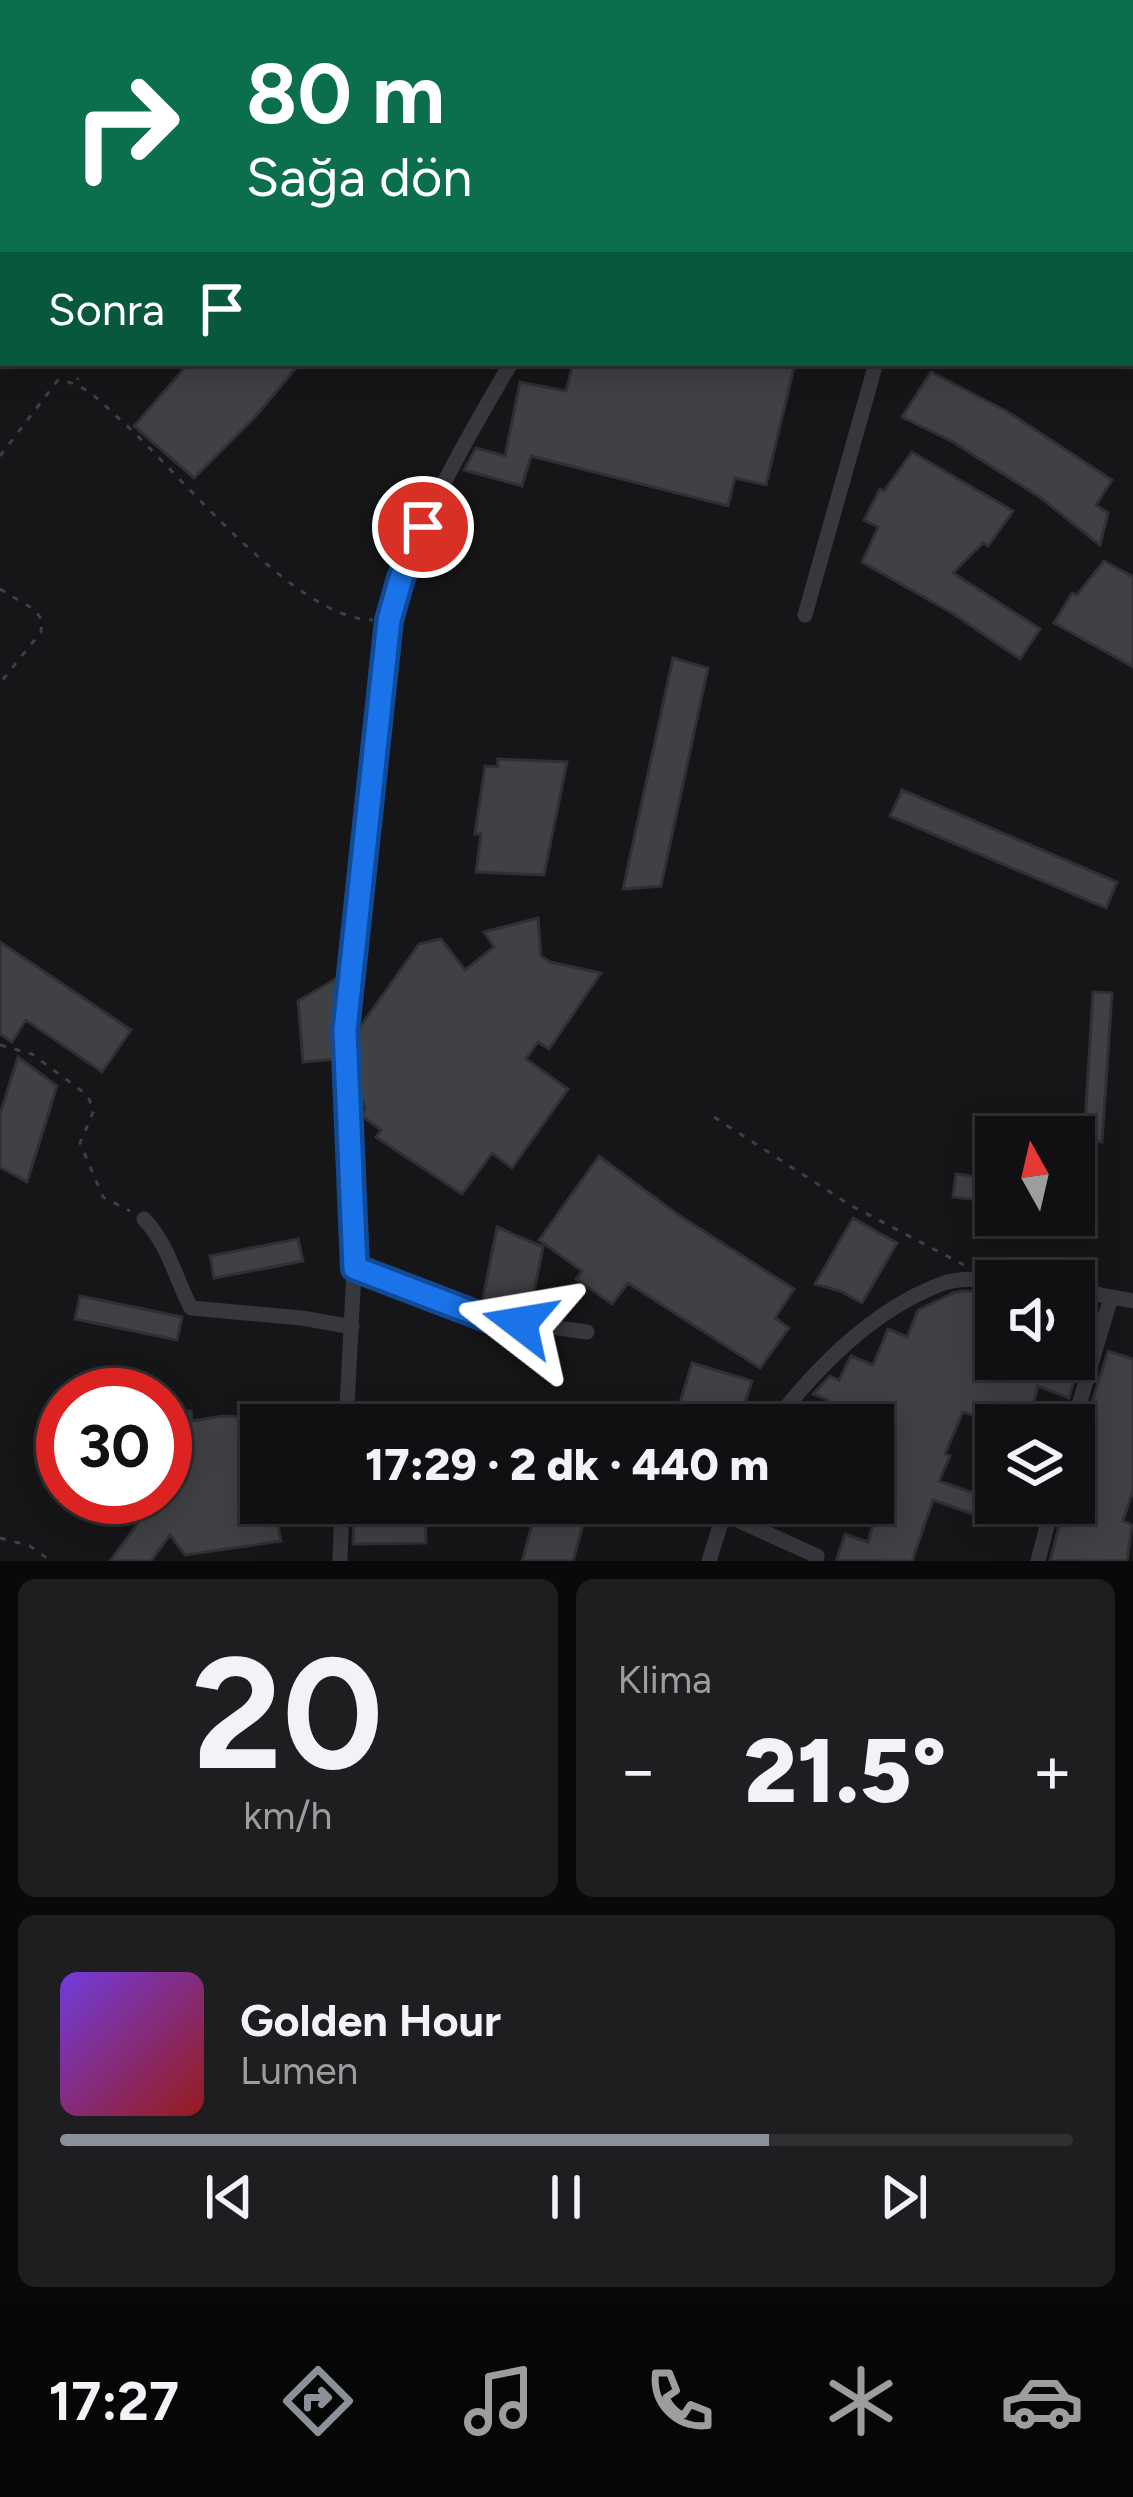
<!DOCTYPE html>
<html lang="tr">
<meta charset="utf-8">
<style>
:root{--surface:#101012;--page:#1e1e20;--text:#f1f3f6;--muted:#9c9d9f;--line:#303032;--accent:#8c9099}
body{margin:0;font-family:Figtree,sans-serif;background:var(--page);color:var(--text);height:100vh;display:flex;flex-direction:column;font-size:45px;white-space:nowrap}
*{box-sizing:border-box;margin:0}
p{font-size:39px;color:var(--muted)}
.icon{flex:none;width:66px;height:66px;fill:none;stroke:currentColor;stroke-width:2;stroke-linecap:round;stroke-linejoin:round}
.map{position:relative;height:1561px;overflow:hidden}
.panel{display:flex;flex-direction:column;gap:18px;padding:18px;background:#09090a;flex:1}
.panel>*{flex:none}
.guide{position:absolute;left:0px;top:0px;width:1134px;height:366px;box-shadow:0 6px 30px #0003,0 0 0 3px var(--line);background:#0b6e4f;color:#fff;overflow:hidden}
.needle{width:78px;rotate:352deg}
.controls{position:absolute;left:975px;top:1116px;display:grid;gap:24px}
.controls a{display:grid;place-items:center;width:120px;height:120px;border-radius:0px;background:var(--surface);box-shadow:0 6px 30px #0003,0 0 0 3px var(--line);font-size:60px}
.speed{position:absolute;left:36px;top:1368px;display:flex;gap:24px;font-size:60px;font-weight:700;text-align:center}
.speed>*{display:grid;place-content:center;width:156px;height:156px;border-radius:50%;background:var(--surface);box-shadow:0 6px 30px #0003,0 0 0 3px var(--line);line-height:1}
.speed .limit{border:18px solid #d22;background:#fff;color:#111}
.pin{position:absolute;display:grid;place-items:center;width:102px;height:102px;color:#fff;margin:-51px;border:6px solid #fff;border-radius:50%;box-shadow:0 3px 12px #0007}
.me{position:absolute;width:132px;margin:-66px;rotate:284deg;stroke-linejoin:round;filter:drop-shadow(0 0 9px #0008)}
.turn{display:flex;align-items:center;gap:42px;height:252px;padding:0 48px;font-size:54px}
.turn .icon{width:156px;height:156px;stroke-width:2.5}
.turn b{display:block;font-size:84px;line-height:102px}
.then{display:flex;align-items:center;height:114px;padding:0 48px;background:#0003;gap:24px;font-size:45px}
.big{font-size:90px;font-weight:800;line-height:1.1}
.panel .card{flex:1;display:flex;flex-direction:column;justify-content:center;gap:18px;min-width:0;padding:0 42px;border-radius:18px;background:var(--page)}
.panel .dial{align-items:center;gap:0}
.dial b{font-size:156px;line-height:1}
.song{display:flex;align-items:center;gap:36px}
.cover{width:144px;height:144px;border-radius:18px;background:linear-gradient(135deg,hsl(260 70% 55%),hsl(0 70% 35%))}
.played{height:12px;border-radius:6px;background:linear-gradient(90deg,var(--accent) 70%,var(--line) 70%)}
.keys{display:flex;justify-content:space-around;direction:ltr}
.heat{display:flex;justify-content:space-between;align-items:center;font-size:66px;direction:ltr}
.panel .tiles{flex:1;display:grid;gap:18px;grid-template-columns:1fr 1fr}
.card:last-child{grid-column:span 2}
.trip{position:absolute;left:240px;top:1404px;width:654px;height:120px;border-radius:0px;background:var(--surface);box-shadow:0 6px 30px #0003,0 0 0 3px var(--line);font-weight:800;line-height:120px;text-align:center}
.tab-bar{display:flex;height:192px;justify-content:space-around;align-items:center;background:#060607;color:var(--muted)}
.tab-bar .icon{width:84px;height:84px}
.tab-bar .selected{color:var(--accent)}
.tab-bar b{font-size:54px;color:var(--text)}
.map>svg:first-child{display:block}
</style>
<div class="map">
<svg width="1133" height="1561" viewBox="0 0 1133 1561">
<rect width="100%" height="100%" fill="#161618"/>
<!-- building -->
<path fill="#404145" stroke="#303034" stroke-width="3" d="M189 363H300L255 417 194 478 134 426Z
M573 363H795L766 485 735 478 728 506 531 456 522 486 464 470 476 448 505 456 520 382 566 391Z
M931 372 1008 412 1112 480 1096 505 1108 513 1100 545 1041 498 953 442 902 417Z
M912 452 1013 511 988 546 983 543 953 573 1040 629 1020 659 952 613 862 562 878 527 864 520 880 489 884 491Z
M1104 561 1133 577V667L1054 623 1072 593 1077 595Z
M673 658 708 668 661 886 623 889Z
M498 759 567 762 544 875 476 872 481 834H475L485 766 498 767Z
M902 790 1117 882 1106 908 890 816Z
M538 918 541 956 550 962 601 973 549 1049 538 1042 526 1059 568 1089 512 1168 492 1153 462 1194 376 1137 381 1130 362 1116 365 1109 360 1092 357 1031 419 944 441 939 465 970 494 947 484 932Z
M0 942 131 1030 102 1072 26 1020 12 1042 0 1034Z
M339 977 333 1029 335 1059 303 1062 298 1001Z
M1093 992 1112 993 1102 1142 1084 1140Z
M18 1057 57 1086 27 1182 0 1167V1114Z
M599 1156 677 1214 794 1289 775 1318 789 1328 760 1368 628 1283 612 1304 576 1279 582 1271 539 1240Z
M956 1174 996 1179V1202L953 1197Z
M853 1218 897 1243 862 1303 840 1291 815 1284Z
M497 1227 543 1247 530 1312 482 1303Z
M298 1239 303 1261 214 1278 210 1256Z
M965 1291 996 1293V1359H1074V1344L1084 1347 1069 1398 1038 1386 1032 1409 1042 1412 1038 1425H1007L963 1412 945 1454 950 1456 939 1481 1005 1504 999 1523 933 1500 912 1561H836L845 1534 868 1542 878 1508 873 1506V1425H817L828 1400 813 1394 830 1376 839 1380 851 1356 873 1365 888 1329 907 1337 918 1310 953 1293Z
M80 1296 182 1317 177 1340 75 1319Z
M1108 1351 1133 1359V1490L1123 1521 1132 1525 1127 1561H1050L1065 1503H1074V1437L1084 1428Z
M692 1363 752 1381 738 1425H673Z
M191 1411 192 1421 223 1416 260 1418 261 1503H274L281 1541 185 1555 170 1535 151 1561H110L150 1507 143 1497H165V1412Z
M359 1503H425L426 1543 353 1544 354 1510H359Z
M538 1503H589L573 1561H522Z"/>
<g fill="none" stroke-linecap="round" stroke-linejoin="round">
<!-- path -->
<path stroke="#3d3f44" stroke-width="3" stroke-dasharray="6 9" stroke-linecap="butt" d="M270 3 271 0
M74 363 78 380
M0 456 58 380C87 383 103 405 125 424 183 477 295 619 373 620
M0 589 35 610 42 620 41 632 0 683
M0 1045 32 1054 87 1095 94 1110 80 1143 103 1197 130 1211
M714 1117 850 1205 964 1265
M0 1538 30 1546 51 1561"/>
<!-- minor -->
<path stroke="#37383d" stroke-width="15" d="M663 3V0
M993 3 994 0
M805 615 876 363
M144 1219C168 1244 175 1277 191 1308L302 1318 352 1327
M355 1267 486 1318 587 1332
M1074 1290 1133 1301
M346 1425 356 1233 345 1030 390 620C414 528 463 445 511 363
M772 1425C817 1367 873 1309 944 1283 962 1277 982 1280 1000 1281
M1073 1425 1111 1297
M724 1514 817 1556 816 1561
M340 1561 342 1503
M709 1561 727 1503
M1038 1561 1053 1503"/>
</g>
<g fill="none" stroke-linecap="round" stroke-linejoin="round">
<defs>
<path id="route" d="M423 527 401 578 389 620 345 1030 355 1268 486 1318 520 1323"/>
</defs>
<!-- route casing -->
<use href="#route" stroke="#114b97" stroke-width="30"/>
<!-- route -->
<use href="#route" stroke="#1a73e8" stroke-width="21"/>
</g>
</svg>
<div class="controls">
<a><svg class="needle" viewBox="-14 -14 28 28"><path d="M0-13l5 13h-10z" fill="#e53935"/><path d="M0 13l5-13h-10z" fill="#9c9d9f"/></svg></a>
<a><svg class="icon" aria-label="sound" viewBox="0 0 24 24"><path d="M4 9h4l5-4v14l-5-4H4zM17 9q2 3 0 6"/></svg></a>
<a><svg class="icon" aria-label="layers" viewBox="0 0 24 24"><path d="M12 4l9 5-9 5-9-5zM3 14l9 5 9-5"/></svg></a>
</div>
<div class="speed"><div class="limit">30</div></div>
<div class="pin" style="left:423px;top:527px;background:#d93025"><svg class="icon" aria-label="arrive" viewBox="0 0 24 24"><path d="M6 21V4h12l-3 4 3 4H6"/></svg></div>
<svg class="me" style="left:520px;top:1323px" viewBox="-20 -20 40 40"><path d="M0-17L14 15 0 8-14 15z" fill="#1a73e8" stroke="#fff" stroke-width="4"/></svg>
<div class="trip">17:29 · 2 dk · 440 m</div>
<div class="guide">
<div class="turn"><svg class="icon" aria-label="right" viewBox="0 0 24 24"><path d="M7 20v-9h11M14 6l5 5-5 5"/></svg><div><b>80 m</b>Sağa dön</div></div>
<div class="then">Sonra<svg class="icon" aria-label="arrive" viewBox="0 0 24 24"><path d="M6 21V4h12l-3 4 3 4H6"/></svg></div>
</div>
</div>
<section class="panel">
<div class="tiles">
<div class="card dial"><b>20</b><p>km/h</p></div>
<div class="card"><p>Klima</p>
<div class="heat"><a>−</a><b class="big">21.5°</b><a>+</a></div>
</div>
<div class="card">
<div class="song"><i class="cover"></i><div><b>Golden Hour</b><p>Lumen</p></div></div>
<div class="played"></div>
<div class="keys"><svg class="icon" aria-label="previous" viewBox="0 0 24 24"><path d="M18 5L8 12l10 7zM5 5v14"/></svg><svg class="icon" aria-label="pause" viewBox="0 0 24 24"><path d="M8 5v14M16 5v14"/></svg><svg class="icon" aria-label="next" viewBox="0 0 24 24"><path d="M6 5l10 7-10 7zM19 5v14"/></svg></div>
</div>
</div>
</section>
<nav class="tab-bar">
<b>17:27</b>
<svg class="icon selected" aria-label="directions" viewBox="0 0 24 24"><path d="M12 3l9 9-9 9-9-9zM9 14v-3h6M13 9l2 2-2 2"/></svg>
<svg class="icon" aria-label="music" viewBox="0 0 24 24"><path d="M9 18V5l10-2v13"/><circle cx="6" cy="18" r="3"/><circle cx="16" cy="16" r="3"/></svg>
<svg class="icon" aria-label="phone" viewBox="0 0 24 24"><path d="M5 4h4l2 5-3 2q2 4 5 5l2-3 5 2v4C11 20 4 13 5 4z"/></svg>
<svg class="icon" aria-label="climate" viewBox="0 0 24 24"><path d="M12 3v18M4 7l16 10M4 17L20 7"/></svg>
<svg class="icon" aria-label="car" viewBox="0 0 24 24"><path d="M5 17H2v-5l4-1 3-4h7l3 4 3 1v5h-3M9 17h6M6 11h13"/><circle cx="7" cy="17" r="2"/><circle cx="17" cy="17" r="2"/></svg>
</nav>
